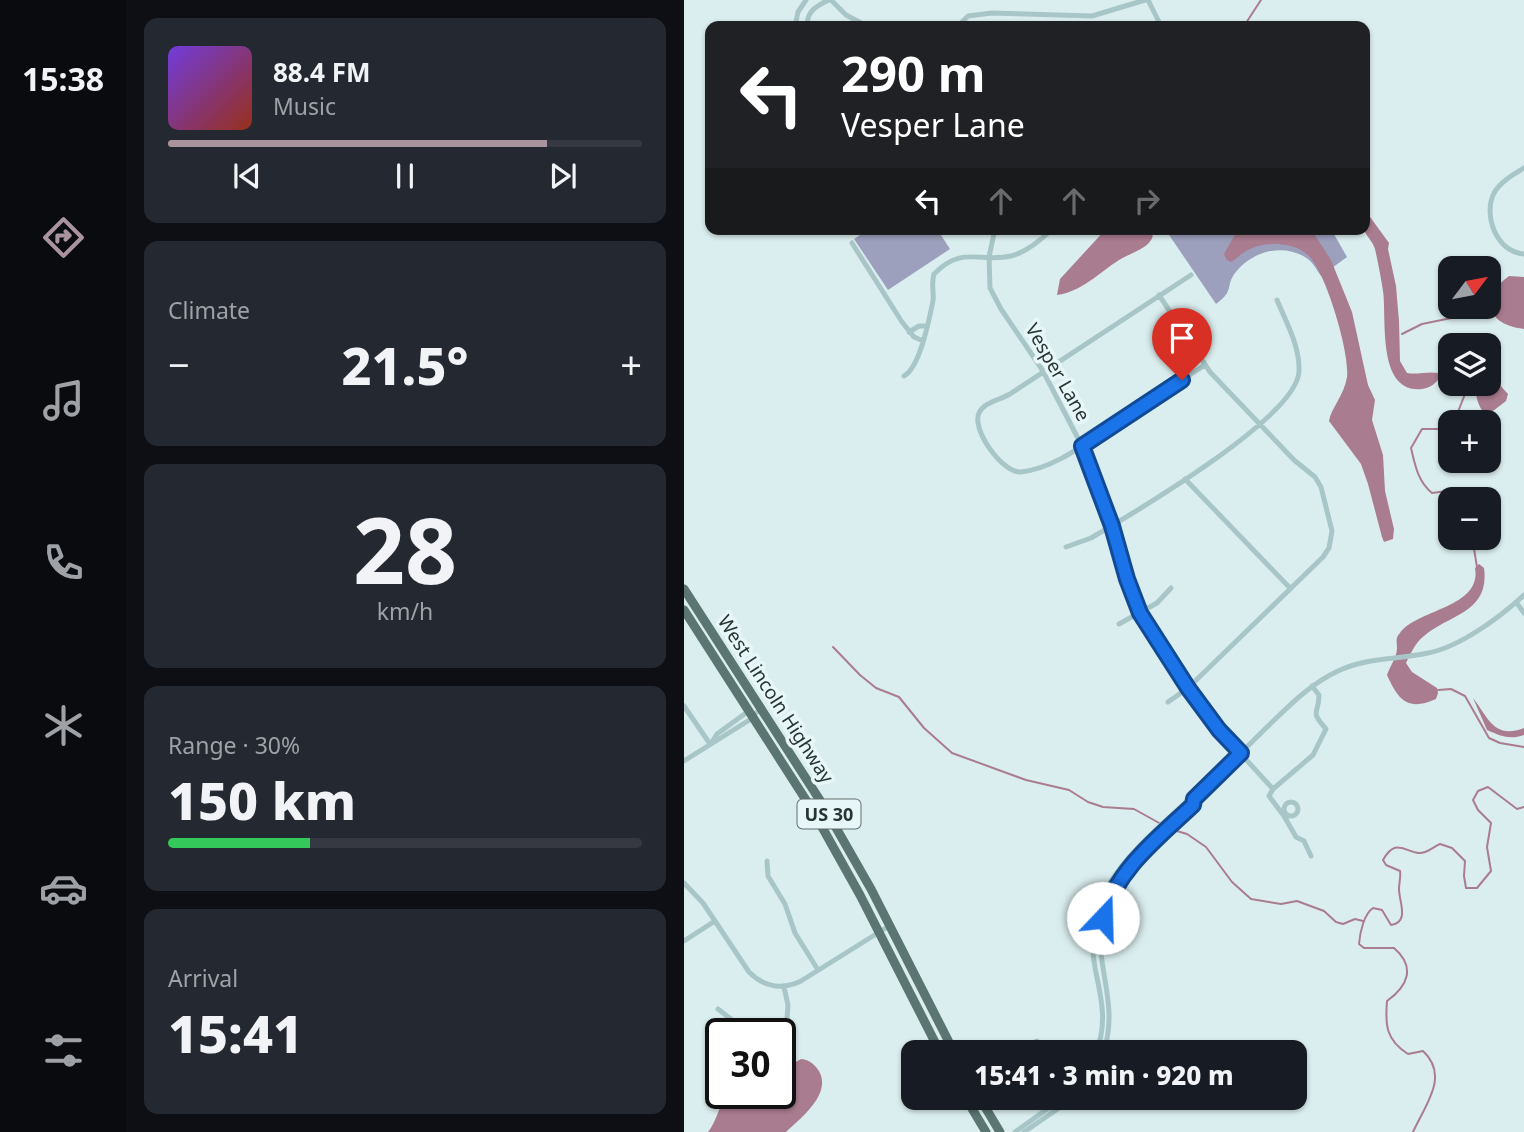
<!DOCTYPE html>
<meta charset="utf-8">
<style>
:root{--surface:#171b24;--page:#242831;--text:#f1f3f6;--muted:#9ea1a6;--line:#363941;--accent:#a9949e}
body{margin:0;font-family:"Noto Sans",sans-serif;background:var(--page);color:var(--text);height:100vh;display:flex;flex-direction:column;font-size:26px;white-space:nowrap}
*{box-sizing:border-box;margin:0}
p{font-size:23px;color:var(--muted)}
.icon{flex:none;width:38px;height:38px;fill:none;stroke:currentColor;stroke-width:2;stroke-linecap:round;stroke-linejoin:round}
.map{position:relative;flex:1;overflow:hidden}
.drawer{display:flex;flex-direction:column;gap:18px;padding:18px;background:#0d0f14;width:558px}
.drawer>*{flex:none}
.hud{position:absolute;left:21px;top:21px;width:665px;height:214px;border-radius:14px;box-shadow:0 2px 5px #0004;background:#202124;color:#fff;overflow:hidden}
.needle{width:46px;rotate:58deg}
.fabs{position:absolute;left:754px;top:256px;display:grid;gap:14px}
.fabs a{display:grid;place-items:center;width:63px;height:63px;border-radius:14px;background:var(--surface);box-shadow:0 2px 5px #0004;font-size:35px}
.speed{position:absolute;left:21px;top:1018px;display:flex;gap:14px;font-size:35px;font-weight:700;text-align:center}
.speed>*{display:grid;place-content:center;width:91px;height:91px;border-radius:50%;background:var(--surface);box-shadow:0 2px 5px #0004;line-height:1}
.speed .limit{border:4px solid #111;border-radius:10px;background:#fff;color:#111}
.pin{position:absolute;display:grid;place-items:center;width:60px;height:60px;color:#fff;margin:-72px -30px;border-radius:50% 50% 50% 0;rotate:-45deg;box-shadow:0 0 7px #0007}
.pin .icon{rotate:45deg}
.me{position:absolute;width:77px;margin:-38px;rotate:21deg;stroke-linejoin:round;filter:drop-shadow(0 0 5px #0008)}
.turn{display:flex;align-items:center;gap:24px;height:147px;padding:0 21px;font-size:32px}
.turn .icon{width:91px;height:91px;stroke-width:2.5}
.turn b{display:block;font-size:49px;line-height:60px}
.lanes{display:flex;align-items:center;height:66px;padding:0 21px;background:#0003;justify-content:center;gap:35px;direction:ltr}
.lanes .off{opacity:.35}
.big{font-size:52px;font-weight:800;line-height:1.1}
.drawer .card{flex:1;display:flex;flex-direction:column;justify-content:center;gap:10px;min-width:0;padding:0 24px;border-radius:14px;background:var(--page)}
.drawer .dial{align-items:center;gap:0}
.dial b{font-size:91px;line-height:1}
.song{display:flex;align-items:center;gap:21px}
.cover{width:84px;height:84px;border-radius:10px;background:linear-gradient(135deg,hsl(260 70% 55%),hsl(10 70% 35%))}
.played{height:7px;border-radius:4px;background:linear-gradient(90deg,var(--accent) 80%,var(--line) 80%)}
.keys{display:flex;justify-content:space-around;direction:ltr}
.heat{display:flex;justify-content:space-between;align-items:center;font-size:38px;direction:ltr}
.charge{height:10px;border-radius:5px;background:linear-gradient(90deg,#34c759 30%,var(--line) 0)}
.trip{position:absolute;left:217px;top:1040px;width:406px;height:70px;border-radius:14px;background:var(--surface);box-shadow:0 2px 5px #0004;font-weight:800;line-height:70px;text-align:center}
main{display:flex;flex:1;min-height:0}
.menu{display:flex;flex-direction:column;width:126px;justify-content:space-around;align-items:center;background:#090b0e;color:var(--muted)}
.menu .icon{width:49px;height:49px}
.menu .active{color:var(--accent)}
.menu b{font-size:32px;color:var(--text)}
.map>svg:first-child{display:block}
</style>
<main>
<nav class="menu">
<b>15:38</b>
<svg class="icon active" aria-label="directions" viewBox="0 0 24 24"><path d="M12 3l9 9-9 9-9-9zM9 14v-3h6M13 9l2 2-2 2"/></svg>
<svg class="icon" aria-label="music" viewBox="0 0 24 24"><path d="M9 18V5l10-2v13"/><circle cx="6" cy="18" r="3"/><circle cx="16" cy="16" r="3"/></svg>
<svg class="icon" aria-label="phone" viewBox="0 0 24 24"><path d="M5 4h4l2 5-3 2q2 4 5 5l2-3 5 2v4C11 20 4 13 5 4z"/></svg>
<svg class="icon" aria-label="climate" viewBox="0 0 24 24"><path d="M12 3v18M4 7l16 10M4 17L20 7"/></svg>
<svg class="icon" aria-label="car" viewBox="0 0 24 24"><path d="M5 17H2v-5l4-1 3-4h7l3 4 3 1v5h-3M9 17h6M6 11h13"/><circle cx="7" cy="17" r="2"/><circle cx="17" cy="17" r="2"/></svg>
<svg class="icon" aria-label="filters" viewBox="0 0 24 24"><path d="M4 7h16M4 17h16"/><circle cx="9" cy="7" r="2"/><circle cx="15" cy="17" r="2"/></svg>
</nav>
<section class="drawer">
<div class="card">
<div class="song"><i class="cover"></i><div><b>88.4 FM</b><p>Music</p></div></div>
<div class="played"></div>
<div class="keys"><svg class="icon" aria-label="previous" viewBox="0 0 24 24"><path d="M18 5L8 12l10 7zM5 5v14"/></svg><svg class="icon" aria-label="pause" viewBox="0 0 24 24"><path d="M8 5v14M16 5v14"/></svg><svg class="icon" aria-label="next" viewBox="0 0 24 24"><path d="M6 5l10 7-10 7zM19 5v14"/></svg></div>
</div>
<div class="card"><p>Climate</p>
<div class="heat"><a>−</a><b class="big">21.5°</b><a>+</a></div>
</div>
<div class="card dial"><b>28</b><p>km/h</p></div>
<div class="card"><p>Range · 30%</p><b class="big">150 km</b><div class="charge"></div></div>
<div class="card"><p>Arrival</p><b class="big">15:41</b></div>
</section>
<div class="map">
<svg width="840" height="1132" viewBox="0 0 840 1132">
<rect width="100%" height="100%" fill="#dbeeef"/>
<!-- green -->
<path fill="#9ca0bd" d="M185 229H253L266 249 204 290 170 239Z
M481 229H647L663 257 637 276C633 270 629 263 624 259 600 242 568 251 551 273 541 287 551 290 532 304Z"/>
<!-- water -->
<path fill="#aa7c8f" d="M681 210 705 243 704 249 712 286 715 321 716 361 723 373C734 375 743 371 754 373L755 378C752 384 745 388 738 389 692 394 703 317 699 291 697 278 694 262 691 249 689 242 683 237 680 230 679 227 681 216 681 210Z
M422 229H467C468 233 470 236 467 240 461 250 444 254 435 260 415 273 397 292 373 295L376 279Z
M554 229H627L647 260 668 312 684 385 691 400 688 420 699 455 701 491 710 529 709 539 700 542 698 537 684 484 677 464 645 421C647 408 660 396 663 377 666 353 642 273 625 256 620 251 612 247 606 246 591 242 572 244 559 253 554 256 552 260 546 262L542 259 540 254Z
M825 276 840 277V329C803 325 794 298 825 276Z
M805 373 824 394 822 401 805 414 800 413C793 404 791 394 792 383H805Z
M795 564 800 568C806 613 766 614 740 636 731 643 727 653 722 663L728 672 753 688 754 693 752 699C723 712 714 699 703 675 706 666 713 657 713 648 713 642 711 638 716 633 733 609 798 608 791 568Z
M789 698C804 717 810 740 840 728V735C826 740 816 736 803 730Z
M117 1059C126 1060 130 1064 135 1071 148 1094 117 1118 102 1132H24C33 1120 33 1111 40 1101 48 1089 82 1094 96 1094V1071Z"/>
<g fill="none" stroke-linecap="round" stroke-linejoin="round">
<!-- stream -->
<path stroke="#aa7c8f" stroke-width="2" d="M560 26 577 0
M796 312H807
M718 334 738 324 792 313
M753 375 759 372 766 373
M770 422 781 394 776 383
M766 424 755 429H738L727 448C731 465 734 482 748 493L763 491 780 495 782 499
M788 537 793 567
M149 647 176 675 192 688 215 697 240 728 268 753 342 780 385 790 404 802 419 807 450 809 486 829 503 834 522 847 548 882 567 899 597 904 613 901 640 911 652 922 659 924 671 919 679 921
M754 690 767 689 781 696 805 738 816 743 840 747
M729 1132C741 1105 766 1076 739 1051L724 1054C702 1040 701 1025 703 1001 724 986 732 967 710 948H680L675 944C676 932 680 914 689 908L698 910 707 925C726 922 715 902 715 889 715 883 717 877 716 871L702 865 699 860C711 839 718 850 734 853 743 854 749 847 756 844L768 848 781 861 780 876 782 888H793L807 871 803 847 807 823 794 810 789 800 794 791 804 787 833 809 840 807"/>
<!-- street -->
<path stroke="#a8c6c7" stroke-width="5" d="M147 0 162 15 183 26
M464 0 477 26
M111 26 114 12 122 0
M124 26C121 12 134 5 145 0
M274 26 284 16 308 13 408 16 461 0
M840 168C830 174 816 182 810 193 799 215 812 252 840 254
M296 229 310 233
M311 229 305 257 306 288 317 309 359 371 398 446 428 526 443 579 456 613 504 688 535 730 589 789
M168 243 218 322 230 337 239 341
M507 275 326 394C316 400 300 402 295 413 287 429 318 473 337 472 372 468 403 442 431 424 461 404 491 384 521 365
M475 295 526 372 610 460 631 477 637 487 648 531 645 548 639 557 504 688 484 702
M225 332 235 326H242
M220 376C236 367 245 320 249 301 250 292 247 283 250 274 279 245 295 263 327 256 343 252 357 240 368 229
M501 479 606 588
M382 547 407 538C448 514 614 417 615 371 616 346 602 322 593 300
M832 602 840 613
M435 624 473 603 487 588
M0 706 26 744
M28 742 33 734 66 710
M0 761 67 719 78 706
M600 809a7 7 0 1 1 14 0a7 7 0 1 1-14 0Z
M602 814 600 816 585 796 589 789 629 755 642 729C625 710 635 715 635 695L628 686
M600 816 612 837 620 841 627 856
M83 861 84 876 101 904 111 933 134 970
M0 883 19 903 65 972C80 987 98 990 117 981L205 926
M0 941 31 921
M34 1009 66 1034
M89 1034 103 1019 104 1005 100 987
M333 1052 353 1041
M412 1052C424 1023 417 997 411 968 396 888 454 848 505 799H510C534 775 559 751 583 727 605 706 626 684 654 671 683 657 713 660 744 653 776 647 816 617 840 595
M420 1052C430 1016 423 996 418 961 408 888 462 850 509 805L510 799
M331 1132 380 1097
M340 1132 391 1097"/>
<!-- primary -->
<path stroke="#5a7572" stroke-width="9" d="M0 589 139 805 187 889 270 1052
M0 610 129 811 176 895 256 1052
M281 1097 302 1132
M295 1097 316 1132"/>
</g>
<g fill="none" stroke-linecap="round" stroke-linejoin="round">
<defs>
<path id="route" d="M419 918C432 870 474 838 509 805L510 799 557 753 535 730 504 688 456 613 443 579 428 526 398 446 498 380"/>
</defs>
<!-- route casing -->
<use href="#route" stroke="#114b97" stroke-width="18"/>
<!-- route -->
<use href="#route" stroke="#1a73e8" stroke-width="12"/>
</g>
<g text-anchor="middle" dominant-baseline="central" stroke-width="7" stroke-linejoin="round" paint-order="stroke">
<!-- shield labels -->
<rect fill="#e7f6f8" stroke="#616e6d" stroke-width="2" x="113.5" y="799.5" width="63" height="29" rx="5"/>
<g font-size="18" font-weight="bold" fill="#273432">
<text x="145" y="814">US 30</text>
</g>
<!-- street labels -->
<g font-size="19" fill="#273432" stroke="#e7f6f8">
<text transform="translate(374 372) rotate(60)">Vesper Lane</text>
<text transform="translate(92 699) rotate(57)">West Lincoln Highway</text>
</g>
</g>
</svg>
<div class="fabs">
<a><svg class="needle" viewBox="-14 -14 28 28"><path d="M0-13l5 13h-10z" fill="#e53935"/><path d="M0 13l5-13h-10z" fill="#9ea1a6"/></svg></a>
<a><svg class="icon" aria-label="layers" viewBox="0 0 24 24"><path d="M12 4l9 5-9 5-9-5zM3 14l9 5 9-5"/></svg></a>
<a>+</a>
<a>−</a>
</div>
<div class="speed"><div class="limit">30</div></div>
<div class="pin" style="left:498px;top:380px;background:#d93025"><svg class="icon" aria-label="arrive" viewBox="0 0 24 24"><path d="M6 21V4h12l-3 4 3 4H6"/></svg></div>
<svg class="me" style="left:419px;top:918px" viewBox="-20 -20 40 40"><circle r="19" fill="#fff"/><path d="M0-13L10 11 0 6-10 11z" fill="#1a73e8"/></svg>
<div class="trip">15:41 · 3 min · 920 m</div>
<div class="hud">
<div class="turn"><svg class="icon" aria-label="left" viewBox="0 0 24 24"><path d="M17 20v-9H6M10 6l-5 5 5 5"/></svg><div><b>290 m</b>Vesper Lane</div></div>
<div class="lanes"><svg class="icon" aria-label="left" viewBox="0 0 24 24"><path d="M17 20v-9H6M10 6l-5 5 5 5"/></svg><svg class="icon off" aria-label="ahead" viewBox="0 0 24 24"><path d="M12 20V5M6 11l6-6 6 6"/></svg><svg class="icon off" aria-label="ahead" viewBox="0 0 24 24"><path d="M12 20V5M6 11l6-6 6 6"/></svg><svg class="icon off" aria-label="right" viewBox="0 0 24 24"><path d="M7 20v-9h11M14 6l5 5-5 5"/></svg></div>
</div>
</div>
</main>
